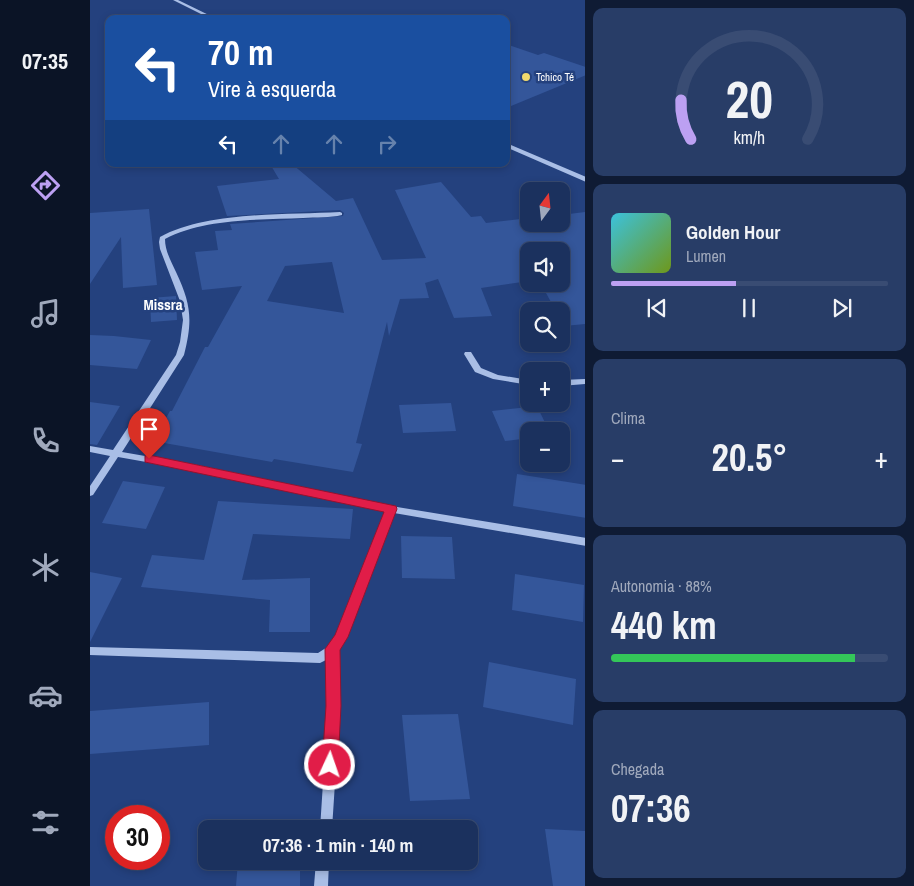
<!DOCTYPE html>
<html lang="pt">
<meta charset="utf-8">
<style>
:root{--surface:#1b315e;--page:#283d67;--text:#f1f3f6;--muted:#a0a9bc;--line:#394c73;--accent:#bca0f2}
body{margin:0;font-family:"Archivo Narrow",sans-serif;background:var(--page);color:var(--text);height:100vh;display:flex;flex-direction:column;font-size:19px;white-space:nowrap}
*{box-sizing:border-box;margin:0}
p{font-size:16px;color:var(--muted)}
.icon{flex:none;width:28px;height:28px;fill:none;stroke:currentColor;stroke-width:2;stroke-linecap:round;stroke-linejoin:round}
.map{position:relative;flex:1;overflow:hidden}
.side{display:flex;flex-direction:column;gap:8px;padding:8px;background:#0f1b34;width:329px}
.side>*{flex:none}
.top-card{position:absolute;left:15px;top:15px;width:405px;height:152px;border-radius:10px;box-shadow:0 2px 8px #0003,0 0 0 1px var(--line);background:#1a4fa0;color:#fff;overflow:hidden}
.needle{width:32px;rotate:15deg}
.tools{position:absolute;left:430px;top:182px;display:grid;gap:10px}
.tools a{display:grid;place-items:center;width:50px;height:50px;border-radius:10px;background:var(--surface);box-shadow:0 2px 8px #0003,0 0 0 1px var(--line);font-size:25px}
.speed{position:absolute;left:15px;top:805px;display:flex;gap:10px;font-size:25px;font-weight:700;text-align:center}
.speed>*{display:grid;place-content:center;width:65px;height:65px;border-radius:50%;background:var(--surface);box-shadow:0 2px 8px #0003,0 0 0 1px var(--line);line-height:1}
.speed .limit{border:8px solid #d22;background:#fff;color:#111}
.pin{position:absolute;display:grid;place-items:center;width:42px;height:42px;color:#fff;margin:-51px -21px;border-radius:50% 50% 50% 0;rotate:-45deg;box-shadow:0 0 5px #0007}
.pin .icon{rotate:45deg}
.me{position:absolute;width:55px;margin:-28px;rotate:3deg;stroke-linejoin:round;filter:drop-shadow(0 0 4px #0008)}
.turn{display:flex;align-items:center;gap:18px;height:105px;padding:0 20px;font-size:22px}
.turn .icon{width:65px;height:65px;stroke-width:2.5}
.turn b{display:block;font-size:35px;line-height:42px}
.lanes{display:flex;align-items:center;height:48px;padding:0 20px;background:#0003;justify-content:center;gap:25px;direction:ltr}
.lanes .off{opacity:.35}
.big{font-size:38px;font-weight:800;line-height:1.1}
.side .widget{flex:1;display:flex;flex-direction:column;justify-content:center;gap:8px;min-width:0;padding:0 18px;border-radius:10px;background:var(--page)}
.side .dial{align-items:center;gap:0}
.dial svg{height:130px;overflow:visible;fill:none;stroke:var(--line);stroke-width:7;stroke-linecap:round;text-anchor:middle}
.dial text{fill:var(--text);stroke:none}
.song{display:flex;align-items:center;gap:15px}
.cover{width:60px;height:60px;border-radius:8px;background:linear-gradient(135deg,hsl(190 70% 55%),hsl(80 70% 35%))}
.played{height:5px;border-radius:2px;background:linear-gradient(90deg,var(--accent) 45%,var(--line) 45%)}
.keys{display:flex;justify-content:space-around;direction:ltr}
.heat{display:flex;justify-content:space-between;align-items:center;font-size:28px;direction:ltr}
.charge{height:8px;border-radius:4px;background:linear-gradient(90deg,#34c759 88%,var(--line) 0)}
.trip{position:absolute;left:108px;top:820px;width:280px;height:50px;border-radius:10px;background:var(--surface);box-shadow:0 2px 8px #0003,0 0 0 1px var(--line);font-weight:800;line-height:50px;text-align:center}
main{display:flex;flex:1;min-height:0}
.tabs{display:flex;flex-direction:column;width:90px;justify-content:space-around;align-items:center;background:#0b1426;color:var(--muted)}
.tabs .icon{width:35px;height:35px}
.tabs .active{color:var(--accent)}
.tabs b{font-size:22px;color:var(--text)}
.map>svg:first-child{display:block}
</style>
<main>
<nav class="tabs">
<b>07:35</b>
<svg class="icon active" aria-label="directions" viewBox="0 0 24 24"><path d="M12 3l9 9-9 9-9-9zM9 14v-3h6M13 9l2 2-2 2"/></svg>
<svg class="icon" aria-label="music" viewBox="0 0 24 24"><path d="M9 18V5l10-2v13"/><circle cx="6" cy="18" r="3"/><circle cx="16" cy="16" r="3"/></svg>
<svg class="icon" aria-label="phone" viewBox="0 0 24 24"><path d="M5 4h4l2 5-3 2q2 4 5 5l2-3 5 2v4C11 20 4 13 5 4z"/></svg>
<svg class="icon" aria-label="climate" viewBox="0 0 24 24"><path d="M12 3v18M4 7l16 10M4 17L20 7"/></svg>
<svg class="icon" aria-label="car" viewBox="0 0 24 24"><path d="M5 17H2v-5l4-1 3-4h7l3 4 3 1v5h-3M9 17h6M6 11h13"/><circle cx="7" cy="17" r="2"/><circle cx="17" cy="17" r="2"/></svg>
<svg class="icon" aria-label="filters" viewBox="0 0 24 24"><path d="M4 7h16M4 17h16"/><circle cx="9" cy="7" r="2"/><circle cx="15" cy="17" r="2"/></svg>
</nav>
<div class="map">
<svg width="496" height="886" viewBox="0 0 496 886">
<rect width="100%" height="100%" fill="#24417e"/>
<!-- building -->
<path fill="#34569a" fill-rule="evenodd" d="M416 44 448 55 454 53 496 67V75L416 108Z
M180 164H202L246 201 263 198 292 260 336 258 305 190 351 182 381 217 391 216 396 223 439 218V224H471V215L496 212V324L474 326 471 311H466L451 284H471V251H439V281L391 288 402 316 364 318 348 279 335 283 339 298 310 299 299 336 297 322 266 443 272 444 263 472 184 459 182 462 63 441 80 411H82L115 347H118L152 286 112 290 105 252 128 250 125 231 142 230 140 224 253 216 254 213 250 210 137 216 127 186 189 179ZM242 262 254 313 177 301 195 266Z
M59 209 67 285 33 288 31 237 0 284V213Z
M86 296 87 320 61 322 60 298Z
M0 335 24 336 61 340 47 369 0 365Z
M0 402 30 406 7 445 0 444Z
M361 403 366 431 313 433 309 405Z
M447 406 459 431H439V438L415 441 402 411Z
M427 474 496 485V518L423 506Z
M33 481 75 487 56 529 12 523Z
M128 501 263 509 260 539 163 534 152 580 220 578V632H179L180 600 51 587 62 555 114 560Z
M311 536 362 537 365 579 312 578Z
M0 572 32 578 0 642Z
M425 574 494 585 493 622 422 610Z
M399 662 486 679 483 725 393 707Z
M119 702V745L0 754V711Z
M368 714 380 799 320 801 312 715Z
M455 829 496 831V886H463Z
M148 861H210V886H146Z"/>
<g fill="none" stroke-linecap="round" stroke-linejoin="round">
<!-- minor -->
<path fill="#a9bee6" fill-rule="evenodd" d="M83 0H88L127 19H121Z
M416 143 496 177V182L416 147Z
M250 212 252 213V215C240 218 226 217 213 218 170 220 114 218 75 239 75 251 81 261 86 272 101 304 103 320 94 355L32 452 107 465 301 506 496 538V546L304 513 256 637 248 650 250 706 242 829H230L238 706V659L230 663 0 655V647L228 653 239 646 246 635 295 511 107 471 28 457 3 495 0 496V486L20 456 0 452V446L23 450 86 355 90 342 93 320 90 301 70 249 69 242 70 237C117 211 196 215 250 212Z
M375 352H381L391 368 408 375 439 380V385L403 379 385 372 374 354Z
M496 379V384L471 386V380Z
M226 861H239L238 886H224Z"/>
</g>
<!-- route -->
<path fill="#e11d48" stroke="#92132f" d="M59 455 306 506 307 509 258 637 250 650 251 706 248 765 246 770 240 772 235 770 232 765 236 706 235 649 245 635 294 512 55 462V456Z"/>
<!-- markers -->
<circle fill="#f0d96d" stroke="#24417e" stroke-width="2" cx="436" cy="77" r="5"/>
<g text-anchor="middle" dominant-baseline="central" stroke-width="5" stroke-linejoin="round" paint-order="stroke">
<!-- far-poi labels -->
<g font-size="11" fill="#fff" stroke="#24417e" text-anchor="start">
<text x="446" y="77">Tchico Té</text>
</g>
<!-- neighbourhood labels -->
<g font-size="15" font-weight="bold" fill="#fff" stroke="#24417e">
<text x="73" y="304">Missra</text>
</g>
</g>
</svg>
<div class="tools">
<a><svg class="needle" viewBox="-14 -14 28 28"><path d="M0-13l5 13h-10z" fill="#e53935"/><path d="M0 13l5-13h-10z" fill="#a0a9bc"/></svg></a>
<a><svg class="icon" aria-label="sound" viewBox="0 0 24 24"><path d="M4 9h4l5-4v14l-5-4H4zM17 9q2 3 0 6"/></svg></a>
<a><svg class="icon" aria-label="search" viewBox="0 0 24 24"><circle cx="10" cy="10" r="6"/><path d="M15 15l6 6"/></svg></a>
<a>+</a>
<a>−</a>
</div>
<div class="speed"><div class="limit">30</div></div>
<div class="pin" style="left:59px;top:459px;background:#d93025"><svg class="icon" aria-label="arrive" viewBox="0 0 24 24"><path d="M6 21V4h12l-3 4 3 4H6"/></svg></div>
<svg class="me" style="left:240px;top:765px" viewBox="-20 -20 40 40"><circle r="17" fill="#e11d48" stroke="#fff" stroke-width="3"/><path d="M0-11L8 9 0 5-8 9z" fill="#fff"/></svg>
<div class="trip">07:36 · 1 min · 140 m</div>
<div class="top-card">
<div class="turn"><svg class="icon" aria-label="left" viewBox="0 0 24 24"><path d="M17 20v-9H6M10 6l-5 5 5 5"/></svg><div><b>70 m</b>Vire à esquerda</div></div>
<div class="lanes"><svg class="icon" aria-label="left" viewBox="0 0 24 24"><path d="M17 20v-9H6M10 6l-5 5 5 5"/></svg><svg class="icon off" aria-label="ahead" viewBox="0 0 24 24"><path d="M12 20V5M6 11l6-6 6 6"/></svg><svg class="icon off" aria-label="ahead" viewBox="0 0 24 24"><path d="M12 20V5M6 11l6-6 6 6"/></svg><svg class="icon off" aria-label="right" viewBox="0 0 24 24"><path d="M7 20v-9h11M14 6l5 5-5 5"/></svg></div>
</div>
</div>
<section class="side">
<div class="widget dial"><svg viewBox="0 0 100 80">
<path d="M14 69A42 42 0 1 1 86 69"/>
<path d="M14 69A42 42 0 0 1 8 45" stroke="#bca0f2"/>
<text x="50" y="56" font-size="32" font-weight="700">20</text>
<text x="50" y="72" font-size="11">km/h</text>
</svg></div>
<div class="widget">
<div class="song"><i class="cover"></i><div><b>Golden Hour</b><p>Lumen</p></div></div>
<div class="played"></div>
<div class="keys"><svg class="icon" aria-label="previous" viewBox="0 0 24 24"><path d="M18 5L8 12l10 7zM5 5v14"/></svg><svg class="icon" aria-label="pause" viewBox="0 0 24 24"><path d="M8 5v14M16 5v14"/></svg><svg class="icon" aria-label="next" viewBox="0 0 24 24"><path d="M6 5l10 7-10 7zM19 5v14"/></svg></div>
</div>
<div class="widget"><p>Clima</p>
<div class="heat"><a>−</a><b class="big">20.5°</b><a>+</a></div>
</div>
<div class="widget"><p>Autonomia · 88%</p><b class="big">440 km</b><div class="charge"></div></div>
<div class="widget"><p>Chegada</p><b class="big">07:36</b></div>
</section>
</main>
